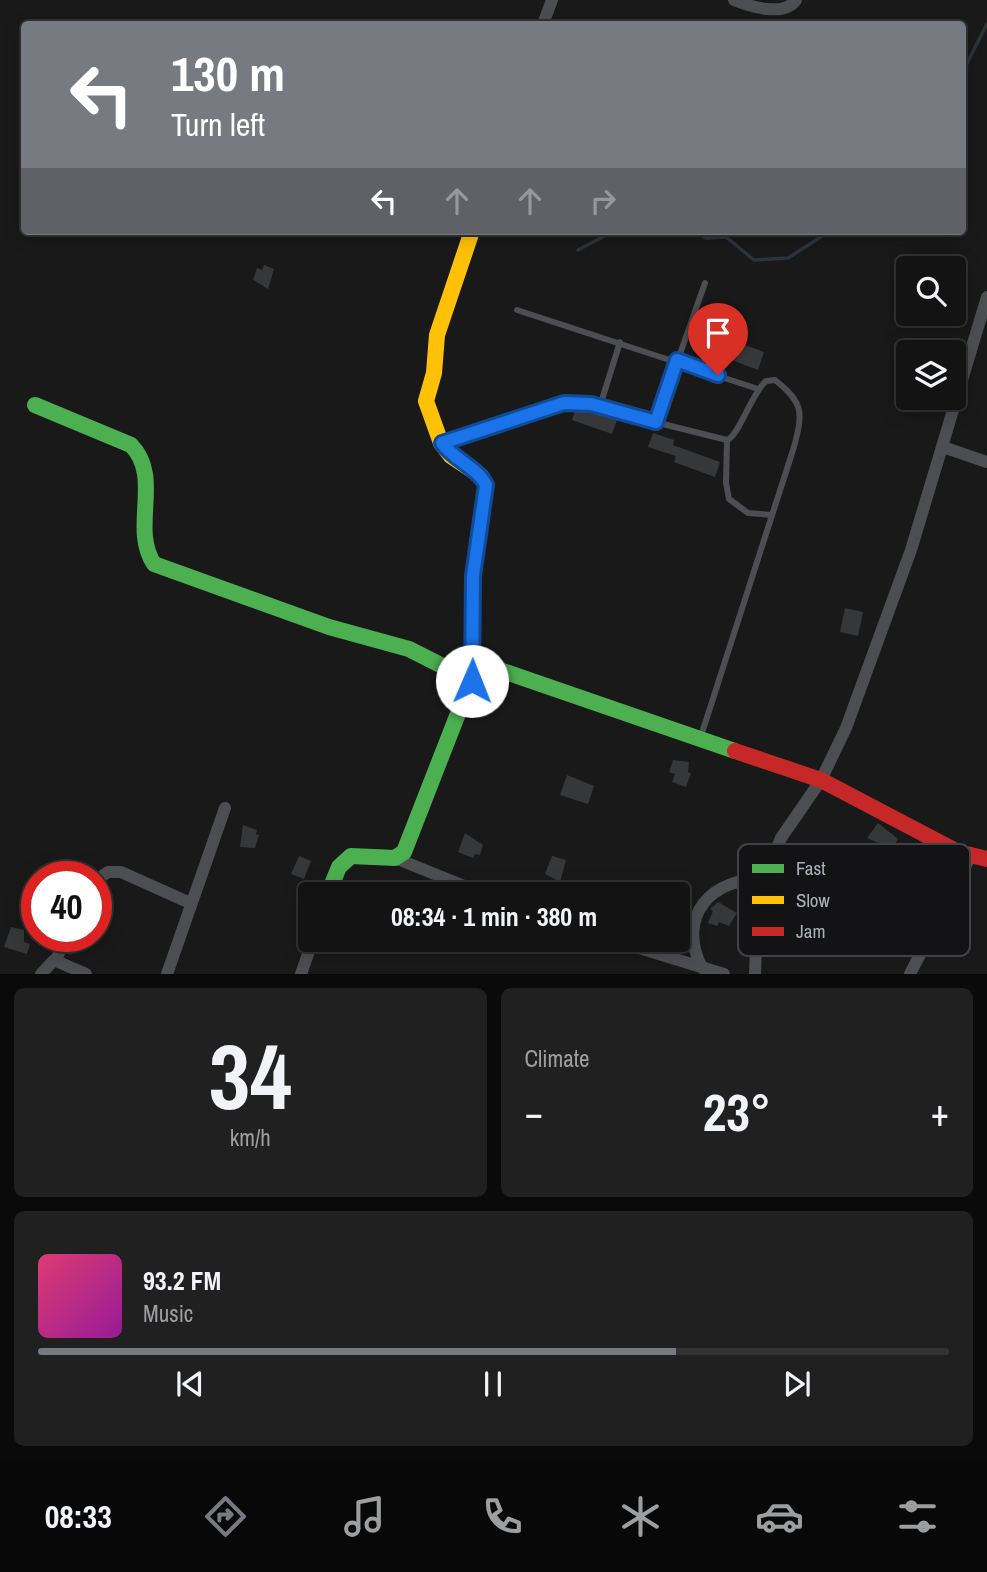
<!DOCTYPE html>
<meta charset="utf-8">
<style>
:root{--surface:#131313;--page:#202021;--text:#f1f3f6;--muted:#9d9ea0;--line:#323233;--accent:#777a81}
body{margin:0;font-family:"Archivo Narrow",sans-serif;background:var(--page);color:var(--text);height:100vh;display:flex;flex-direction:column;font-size:26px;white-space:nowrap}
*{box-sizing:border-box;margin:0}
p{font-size:23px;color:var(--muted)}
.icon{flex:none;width:38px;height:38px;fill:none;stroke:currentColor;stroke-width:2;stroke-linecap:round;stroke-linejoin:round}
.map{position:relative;height:974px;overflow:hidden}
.side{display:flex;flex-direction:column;gap:14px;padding:14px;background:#0a0a0a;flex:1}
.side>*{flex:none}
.top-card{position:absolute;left:21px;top:21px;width:945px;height:214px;border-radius:7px;box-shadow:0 4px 18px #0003,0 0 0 2px var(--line);background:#777a81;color:#fff;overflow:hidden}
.fabs{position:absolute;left:896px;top:256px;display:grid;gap:14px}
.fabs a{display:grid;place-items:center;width:70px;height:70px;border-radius:7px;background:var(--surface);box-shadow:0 4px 18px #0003,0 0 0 2px var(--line);font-size:35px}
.speed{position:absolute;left:21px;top:861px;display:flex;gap:14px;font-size:35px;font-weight:700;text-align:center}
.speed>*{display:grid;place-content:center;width:91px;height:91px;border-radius:50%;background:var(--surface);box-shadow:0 4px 18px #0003,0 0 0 2px var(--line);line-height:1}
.speed .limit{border:10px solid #d22;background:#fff;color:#111}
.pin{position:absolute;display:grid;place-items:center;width:60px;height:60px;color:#fff;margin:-72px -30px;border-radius:50% 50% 50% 0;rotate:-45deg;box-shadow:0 0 7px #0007}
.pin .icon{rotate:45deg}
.me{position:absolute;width:77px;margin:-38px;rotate:1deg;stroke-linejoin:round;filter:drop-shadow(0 0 5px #0008)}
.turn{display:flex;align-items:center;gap:24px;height:147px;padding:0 35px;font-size:32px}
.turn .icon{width:91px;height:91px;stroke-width:2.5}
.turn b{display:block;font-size:49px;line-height:60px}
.lanes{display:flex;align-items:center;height:66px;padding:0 35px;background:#0003;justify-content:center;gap:35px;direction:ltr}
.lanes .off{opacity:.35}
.big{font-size:52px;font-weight:800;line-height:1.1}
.side .widget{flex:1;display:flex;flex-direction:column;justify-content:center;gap:10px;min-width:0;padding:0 24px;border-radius:10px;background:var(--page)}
.side .dial{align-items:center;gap:0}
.dial b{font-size:91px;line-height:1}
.song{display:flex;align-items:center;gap:21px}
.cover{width:84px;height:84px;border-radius:10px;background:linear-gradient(135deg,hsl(340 70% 55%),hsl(300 70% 35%))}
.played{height:7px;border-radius:4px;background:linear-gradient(90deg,var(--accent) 70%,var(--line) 70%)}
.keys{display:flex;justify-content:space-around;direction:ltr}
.heat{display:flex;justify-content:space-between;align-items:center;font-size:38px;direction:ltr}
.side .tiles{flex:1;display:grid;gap:14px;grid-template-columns:1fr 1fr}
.widget:last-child{grid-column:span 2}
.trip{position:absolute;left:298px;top:882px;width:392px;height:70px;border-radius:7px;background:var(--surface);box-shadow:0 4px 18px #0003,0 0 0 2px var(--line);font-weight:800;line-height:70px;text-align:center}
.tab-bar{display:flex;height:112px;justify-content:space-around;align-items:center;background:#080808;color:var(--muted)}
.tab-bar .icon{width:49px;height:49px}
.tab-bar .current{color:var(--accent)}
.tab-bar b{font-size:32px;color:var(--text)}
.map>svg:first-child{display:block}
</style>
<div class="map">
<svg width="987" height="974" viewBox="0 0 987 974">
<rect width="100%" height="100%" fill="#191919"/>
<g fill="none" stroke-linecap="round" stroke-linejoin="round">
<!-- stream -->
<path stroke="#2c343b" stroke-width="3.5" d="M962 73 987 24
M695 231 706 238 726 237 754 260 788 258 830 231
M578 250 614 231"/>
</g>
<!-- building -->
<path fill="#363739" d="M264 265 274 269 268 289 253 280 257 268 262 270Z
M723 337 764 352 758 370 716 354Z
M576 408 617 420 612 434 572 420Z
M653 433 674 440 673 445 720 462 715 477 674 462 676 456 648 447Z
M845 608 863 612 858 636 840 632Z
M673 760 689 762 688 772 691 773 686 787 672 782 675 774 669 772Z
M567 775 594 786 588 804 560 795Z
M878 823 898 839 892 849 867 838Z
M243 825 257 830 256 834 259 835 255 848 240 847Z
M465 833 483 845 480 855 475 854 473 858 458 852Z
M299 856 311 861 304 879 291 874Z
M552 856 566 860 560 882 545 874Z
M718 902 737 913 729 926 719 922 717 926 708 923 713 911 710 909Z
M11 927 24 930V942L30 944 27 954 4 947Z"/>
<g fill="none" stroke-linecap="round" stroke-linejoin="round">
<!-- lane -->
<path stroke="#4d4e52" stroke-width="6" d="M517 310 758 389
M600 406 620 342
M656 422 705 283
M727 440 726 483 729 499 748 513 772 515
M443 442 518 416 575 402 727 440C739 436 751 394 766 381L775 380C804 403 803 413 794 447L701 736"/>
<!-- street -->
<path stroke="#4d4e52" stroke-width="12" d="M734 0C751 7 784 17 796 0
M543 24 552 0
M943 447 987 462
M395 858 484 894
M96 880 108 872H121L190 903
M613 940 724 974
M56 960 66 936
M702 968C676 916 711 877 766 879
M41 974 54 960 86 974
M167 974 225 808
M301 974 313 940
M755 974 758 895 781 838 821 780 846 728 911 550 987 297
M910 974 970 857"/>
<!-- fast -->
<path stroke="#4caf50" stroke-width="16" d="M35 405 131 445C163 478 130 527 154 564L329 627 409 649 472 681 473 576 478 538
M328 894 339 867 351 856 395 858 404 852 468 688 480 673 494 668 735 751"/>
<!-- slow -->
<path stroke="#ffc107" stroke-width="16" d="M472 231 437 335 434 373 426 401 441 443 451 456 481 476 486 484 478 538"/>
<!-- jam -->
<path stroke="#c62828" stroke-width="16" d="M735 751 821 780 958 852 987 859"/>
</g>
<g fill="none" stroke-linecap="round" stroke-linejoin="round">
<defs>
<path id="route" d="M472 681 473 576 486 485C478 468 454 460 442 443L564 403 591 404 656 422 677 360 718 375"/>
</defs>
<!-- route casing -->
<use href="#route" stroke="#114b97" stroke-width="18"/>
<!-- route -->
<use href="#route" stroke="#1a73e8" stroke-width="12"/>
</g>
<!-- legend -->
<rect x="738" y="844" width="232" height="112" rx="10" fill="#131315" stroke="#404246" stroke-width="2"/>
<rect x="752" y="864" width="32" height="9" fill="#4caf50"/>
<rect x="752" y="896" width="32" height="8" fill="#ffc107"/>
<rect x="752" y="927" width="32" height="9" fill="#c62828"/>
<g font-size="19" fill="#aaafb9">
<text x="796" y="875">Fast</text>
<text x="796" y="907">Slow</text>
<text x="796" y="938">Jam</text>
</g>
</svg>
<div class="fabs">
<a><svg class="icon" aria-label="search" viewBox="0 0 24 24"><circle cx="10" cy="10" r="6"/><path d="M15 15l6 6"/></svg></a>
<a><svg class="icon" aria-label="layers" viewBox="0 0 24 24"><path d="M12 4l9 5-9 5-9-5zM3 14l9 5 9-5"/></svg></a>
</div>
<div class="speed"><div class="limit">40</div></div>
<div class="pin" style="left:718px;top:375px;background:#d93025"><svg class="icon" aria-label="arrive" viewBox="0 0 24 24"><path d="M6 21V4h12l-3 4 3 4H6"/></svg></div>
<svg class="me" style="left:472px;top:681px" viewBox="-20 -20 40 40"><circle r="19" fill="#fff"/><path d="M0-13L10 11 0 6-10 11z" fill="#1a73e8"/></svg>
<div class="trip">08:34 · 1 min · 380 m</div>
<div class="top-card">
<div class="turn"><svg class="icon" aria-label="left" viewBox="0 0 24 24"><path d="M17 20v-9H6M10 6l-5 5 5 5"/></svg><div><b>130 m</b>Turn left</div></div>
<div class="lanes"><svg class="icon" aria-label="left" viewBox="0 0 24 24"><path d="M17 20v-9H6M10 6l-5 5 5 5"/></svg><svg class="icon off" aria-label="ahead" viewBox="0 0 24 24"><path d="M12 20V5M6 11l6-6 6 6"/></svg><svg class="icon off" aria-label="ahead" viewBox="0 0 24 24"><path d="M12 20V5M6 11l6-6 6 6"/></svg><svg class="icon off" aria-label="right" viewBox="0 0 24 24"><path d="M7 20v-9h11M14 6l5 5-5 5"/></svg></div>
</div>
</div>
<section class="side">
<div class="tiles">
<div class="widget dial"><b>34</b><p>km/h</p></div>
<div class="widget"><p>Climate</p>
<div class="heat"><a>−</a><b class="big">23°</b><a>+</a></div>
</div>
<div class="widget">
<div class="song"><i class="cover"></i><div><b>93.2 FM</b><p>Music</p></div></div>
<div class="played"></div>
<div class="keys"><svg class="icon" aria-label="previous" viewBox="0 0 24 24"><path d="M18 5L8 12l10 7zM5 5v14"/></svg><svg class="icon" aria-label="pause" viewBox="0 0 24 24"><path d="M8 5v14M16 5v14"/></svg><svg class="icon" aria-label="next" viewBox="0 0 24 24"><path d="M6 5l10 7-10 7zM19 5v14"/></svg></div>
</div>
</div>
</section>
<nav class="tab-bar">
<b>08:33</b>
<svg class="icon current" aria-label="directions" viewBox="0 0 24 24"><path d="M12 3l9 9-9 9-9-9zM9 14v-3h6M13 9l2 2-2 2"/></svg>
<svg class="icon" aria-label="music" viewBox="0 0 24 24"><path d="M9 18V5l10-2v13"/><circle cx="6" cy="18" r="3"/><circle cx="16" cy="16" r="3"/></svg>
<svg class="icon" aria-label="phone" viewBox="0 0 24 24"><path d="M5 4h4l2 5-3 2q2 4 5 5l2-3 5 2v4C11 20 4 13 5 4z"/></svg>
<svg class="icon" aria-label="climate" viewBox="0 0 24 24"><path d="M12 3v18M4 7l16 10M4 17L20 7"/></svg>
<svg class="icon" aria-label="car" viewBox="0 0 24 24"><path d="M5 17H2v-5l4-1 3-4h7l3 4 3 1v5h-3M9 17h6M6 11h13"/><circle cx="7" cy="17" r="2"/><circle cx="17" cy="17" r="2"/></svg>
<svg class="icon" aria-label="filters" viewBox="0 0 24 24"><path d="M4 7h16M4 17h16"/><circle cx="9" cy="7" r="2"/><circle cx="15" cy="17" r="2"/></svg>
</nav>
